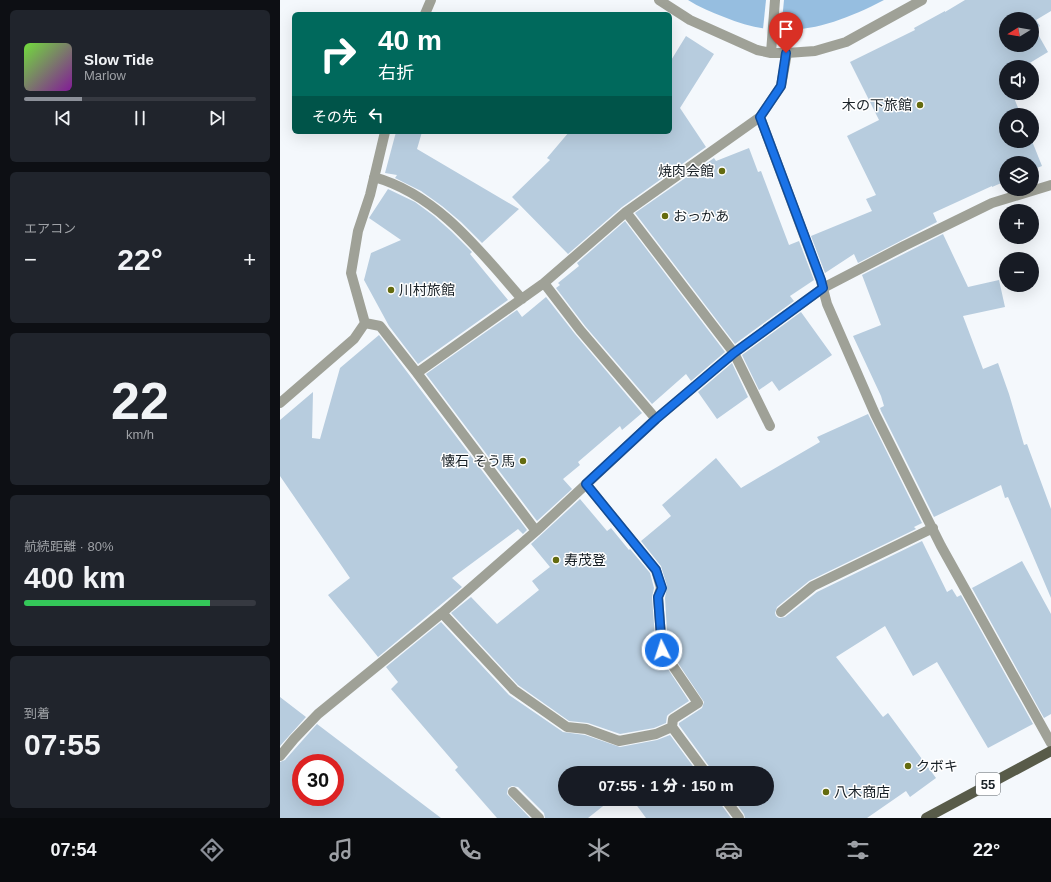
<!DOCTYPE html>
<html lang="ja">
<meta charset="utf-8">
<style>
:root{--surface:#171b24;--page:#20242c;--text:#f1f3f6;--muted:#9ea1a6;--line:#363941;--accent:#8c9099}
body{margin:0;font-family:Arial,"Noto Sans JP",sans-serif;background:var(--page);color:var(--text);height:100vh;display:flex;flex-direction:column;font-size:15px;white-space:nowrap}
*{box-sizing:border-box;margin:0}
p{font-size:13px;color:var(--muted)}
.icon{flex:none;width:22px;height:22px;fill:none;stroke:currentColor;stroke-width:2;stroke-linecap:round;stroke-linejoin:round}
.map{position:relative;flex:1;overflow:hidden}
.panel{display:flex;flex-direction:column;gap:10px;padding:10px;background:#0d0f14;width:280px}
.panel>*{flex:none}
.banner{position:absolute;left:12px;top:12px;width:380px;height:122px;border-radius:6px;box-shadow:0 4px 16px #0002;background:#00695c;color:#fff;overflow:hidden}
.needle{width:26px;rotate:259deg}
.tools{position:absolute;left:719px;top:12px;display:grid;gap:8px}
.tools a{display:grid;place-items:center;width:40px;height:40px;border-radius:50%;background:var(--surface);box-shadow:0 4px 16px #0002;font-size:20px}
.speed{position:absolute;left:12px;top:754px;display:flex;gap:8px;font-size:20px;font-weight:700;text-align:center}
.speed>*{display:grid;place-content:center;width:52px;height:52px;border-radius:50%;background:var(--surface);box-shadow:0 4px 16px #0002;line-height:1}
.speed .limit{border:6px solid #d22;background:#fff;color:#111}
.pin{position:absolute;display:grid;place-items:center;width:34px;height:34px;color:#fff;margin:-41px -17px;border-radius:50% 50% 50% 0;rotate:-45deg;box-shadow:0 0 4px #0007}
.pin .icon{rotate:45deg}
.me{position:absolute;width:44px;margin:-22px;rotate:356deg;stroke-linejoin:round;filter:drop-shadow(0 0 3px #0008)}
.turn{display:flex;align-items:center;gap:14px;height:84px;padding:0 20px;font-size:18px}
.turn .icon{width:52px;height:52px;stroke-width:2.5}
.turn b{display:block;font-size:28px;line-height:34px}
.then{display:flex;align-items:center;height:38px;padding:0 20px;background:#0003;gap:8px;font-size:15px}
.big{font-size:30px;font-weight:800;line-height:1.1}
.panel .widget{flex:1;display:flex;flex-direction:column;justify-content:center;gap:6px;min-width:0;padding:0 14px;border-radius:6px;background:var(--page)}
.panel .dial{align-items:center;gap:0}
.dial b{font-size:52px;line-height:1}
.song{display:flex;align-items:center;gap:12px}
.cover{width:48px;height:48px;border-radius:6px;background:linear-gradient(135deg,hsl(100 70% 55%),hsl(290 70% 35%))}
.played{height:4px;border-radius:2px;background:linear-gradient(90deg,var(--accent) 25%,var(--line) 25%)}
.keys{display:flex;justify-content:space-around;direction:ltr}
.heat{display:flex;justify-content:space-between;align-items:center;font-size:22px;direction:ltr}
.charge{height:6px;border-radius:3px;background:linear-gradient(90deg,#34c759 80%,var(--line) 0)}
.trip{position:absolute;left:278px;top:766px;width:216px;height:40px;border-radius:20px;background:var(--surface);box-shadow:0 4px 16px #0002;font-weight:800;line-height:40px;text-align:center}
.menu{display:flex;height:64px;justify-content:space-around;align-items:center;background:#090b0e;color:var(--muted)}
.menu .icon{width:28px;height:28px}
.menu .on{color:var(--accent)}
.menu b{font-size:18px;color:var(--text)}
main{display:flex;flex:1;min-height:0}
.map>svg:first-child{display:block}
</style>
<main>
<section class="panel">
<div class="widget">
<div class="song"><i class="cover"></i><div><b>Slow Tide</b><p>Marlow</p></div></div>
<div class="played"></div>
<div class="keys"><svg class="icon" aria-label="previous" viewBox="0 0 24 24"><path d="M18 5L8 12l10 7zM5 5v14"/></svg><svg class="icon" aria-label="pause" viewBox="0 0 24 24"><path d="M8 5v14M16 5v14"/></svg><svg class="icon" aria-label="next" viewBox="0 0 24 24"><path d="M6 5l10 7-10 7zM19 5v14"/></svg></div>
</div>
<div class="widget"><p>エアコン</p>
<div class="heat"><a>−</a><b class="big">22°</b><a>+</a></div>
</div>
<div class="widget dial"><b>22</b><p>km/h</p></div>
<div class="widget"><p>航続距離 · 80%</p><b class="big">400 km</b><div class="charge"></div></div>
<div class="widget"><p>到着</p><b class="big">07:55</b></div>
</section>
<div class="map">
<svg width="771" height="818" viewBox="0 0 771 818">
<rect width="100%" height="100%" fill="#f4f8fc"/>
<!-- water -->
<path fill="#96bee0" d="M408 0H604C550 28 503 42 444 17 431 12 419 7 408 0Z"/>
<!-- pier -->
<path fill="#f4f8fc" d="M486 0H504L501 31 483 29Z"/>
<!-- building -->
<path fill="#b7ccde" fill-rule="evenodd" d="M685 0H771V11L756 20 760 26 755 29 768 52 743 67H726V93H732L741 115H726V141H752L762 166 752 170V163H726V181L712 187V186L653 213 657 222 578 263 574 254 545 273 531 236 592 211 586 199 596 195 567 136 599 120 570 62 635 30 634 28 665 11V12ZM726 19H752V45H726Z
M406 36 434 54 400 108 426 147 342 207 288 254 232 197 270 160 267 158 289 132H390V62Z
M116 132H142L137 149 239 209 202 243 181 222 162 206 141 191 115 178 117 175 105 173Z
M469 148 478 172 481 171 509 245 519 241 534 280 510 296 514 301 455 344 355 213 434 158 436 161Z
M108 189 135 202 154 216 172 232 192 252 190 254 228 300 138 364 109 326 84 280 91 253 121 240 89 218Z
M345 221 445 352 411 381 406 374 372 404 305 326 276 288 280 285 278 283 299 266 297 263Z
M663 234 688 287 719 280 725 307 683 316 703 369 718 363 729 394 744 445 747 444 771 509V598L728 497 725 498 721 485 654 517 601 411 600 408 604 406 601 396 573 336 601 325 582 275Z
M266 297 295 334 362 413 342 430 340 426 298 462 300 465 283 479 292 489 257 521 146 374 237 310 242 317Z
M521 312 552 355 499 391 492 381 479 390 462 355Z
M99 335 247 530 243 534 238 529 172 578 182 587 98 657 48 595 70 578 0 476V420L33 392 32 438 40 439 60 368Z
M452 363 468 397 437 419 418 392Z
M588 414 642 523 634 527 636 529 529 581 497 607 495 613 496 616 499 618 505 617 537 592 642 541 667 592 672 589 677 597 681 595 753 724 708 748 657 662 633 676 605 626 556 657 603 717 608 713 656 778 630 797 626 791 587 818H465L464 814 453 799H487V773H432L431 769 399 725V723L422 708 424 702 388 648 385 598 387 586 381 566 361 541 391 516 382 505 436 458 461 488 540 442 537 437Z
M300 499 327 531 331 528 349 550 350 549 370 573 374 588 372 597 376 651 409 701 389 714 387 716 386 723 374 728 340 734 308 723 289 721 238 685 171 613 191 597 217 624 259 590 252 581 270 567 251 544Z
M742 561 771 614V714L764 718 692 588Z
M161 622 229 695 283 732 305 735 340 747 377 740 390 735 418 773H285V799H332L308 818H265L264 813 238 787 232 786 228 788 227 794 250 818H217L175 770 178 767 111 689 118 682 106 667Z
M0 697 26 717 0 746Z
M37 724 161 818H0V762L5 760ZM21 763H55V797H21Z
M352 799H439L440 803 451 818H366Z"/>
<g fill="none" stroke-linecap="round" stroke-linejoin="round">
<!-- minor -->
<path stroke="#9fa197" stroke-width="10" d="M379 0 410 20 477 50 491 53H507L535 51 566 42 642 0
M145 14 151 0
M491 53 495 0
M507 53 501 86 480 117 541 281 547 304 595 414 661 546 771 743
M94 177C158 195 200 251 242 299
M346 212 454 353 490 426
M264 283 300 330 376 419
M85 323 71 273 78 231 90 195 105 132
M137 373 256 531
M0 403 74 339 85 323 100 326 137 373 264 283 346 212 480 117
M306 484 376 570 381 588 378 597 382 650 418 703 393 719 392 727
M501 612 533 586 653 528
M162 613 234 690 287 727 306 729 339 741 376 734 392 727 426 773
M0 756 14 739 38 714 162 613 256 531 376 419 454 353 543 288 624 246 712 203 771 185
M233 792 259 818
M445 799 459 818"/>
<!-- major -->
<path stroke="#585b49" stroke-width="10" d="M646 818 771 751"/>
</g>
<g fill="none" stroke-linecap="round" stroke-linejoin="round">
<defs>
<path id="route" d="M382 650 378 597 382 588 376 570 306 484 376 419 454 353 543 288 541 280 480 117 501 86 506 53"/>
</defs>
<!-- route casing -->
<use href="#route" stroke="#114b97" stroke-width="10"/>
<!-- route -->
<use href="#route" stroke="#1a73e8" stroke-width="7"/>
</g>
<!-- markers -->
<g fill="#646b0f" stroke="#fff" stroke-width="1.5">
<circle cx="640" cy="105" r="4"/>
<circle cx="442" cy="171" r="4"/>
<circle cx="385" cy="216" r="4"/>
<circle cx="111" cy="290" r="4"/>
<circle cx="243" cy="461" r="4"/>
<circle cx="276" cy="560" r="4"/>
<circle cx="628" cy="766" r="4"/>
<circle cx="546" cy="792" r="4"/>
</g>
<g text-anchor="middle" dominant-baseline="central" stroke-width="3" stroke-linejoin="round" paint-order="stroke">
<!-- shield labels -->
<rect fill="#fff" stroke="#5d6367" stroke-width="1" x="696" y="773" width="24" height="22" rx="3"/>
<g font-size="13" font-weight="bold" fill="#182026">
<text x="708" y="784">55</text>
</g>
<!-- poi labels -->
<g font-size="14" fill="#182026" stroke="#fff" text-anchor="start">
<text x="632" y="105" text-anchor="end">木の下旅館</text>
<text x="434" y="171" text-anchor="end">焼肉会館</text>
<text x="393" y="216">おっかあ</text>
<text x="119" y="290">川村旅館</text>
<text x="235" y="461" text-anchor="end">懐石 そう馬</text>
<text x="284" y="560">寿茂登</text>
<text x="636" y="766">クボキ</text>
<text x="554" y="792">八木商店</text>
</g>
</g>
</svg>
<div class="tools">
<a><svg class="needle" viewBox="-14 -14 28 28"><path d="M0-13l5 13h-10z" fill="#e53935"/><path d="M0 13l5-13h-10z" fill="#9ea1a6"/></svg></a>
<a><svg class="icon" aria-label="sound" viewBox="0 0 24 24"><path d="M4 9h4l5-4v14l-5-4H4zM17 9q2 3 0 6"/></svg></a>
<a><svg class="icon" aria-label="search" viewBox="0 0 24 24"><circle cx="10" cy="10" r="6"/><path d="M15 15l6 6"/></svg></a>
<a><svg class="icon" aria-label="layers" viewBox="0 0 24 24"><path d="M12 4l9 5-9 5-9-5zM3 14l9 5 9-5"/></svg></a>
<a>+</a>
<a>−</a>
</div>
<div class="speed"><div class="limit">30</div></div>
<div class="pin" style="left:506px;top:53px;background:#d93025"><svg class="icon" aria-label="arrive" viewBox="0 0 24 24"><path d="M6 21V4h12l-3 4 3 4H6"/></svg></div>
<svg class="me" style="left:382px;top:650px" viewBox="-20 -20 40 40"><circle r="17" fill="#1a73e8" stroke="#fff" stroke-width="3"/><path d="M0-11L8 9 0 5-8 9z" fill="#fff"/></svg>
<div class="trip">07:55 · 1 分 · 150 m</div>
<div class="banner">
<div class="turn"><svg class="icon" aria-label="right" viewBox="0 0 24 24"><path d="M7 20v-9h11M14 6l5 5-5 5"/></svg><div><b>40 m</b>右折</div></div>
<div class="then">その先<svg class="icon" aria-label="left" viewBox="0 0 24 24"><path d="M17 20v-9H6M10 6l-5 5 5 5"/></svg></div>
</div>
</div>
</main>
<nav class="menu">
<b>07:54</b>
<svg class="icon on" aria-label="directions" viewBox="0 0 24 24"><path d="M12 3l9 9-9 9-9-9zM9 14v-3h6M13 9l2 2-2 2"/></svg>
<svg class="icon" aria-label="music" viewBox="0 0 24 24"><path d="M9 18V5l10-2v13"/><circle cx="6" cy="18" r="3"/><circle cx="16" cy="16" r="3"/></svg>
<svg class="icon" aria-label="phone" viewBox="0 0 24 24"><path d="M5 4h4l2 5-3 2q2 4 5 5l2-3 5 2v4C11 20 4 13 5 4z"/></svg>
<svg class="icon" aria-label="climate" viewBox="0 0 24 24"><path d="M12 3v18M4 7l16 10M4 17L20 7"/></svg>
<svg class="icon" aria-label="car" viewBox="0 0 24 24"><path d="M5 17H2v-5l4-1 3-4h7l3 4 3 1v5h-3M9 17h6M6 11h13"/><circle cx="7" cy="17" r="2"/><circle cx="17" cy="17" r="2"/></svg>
<svg class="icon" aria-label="filters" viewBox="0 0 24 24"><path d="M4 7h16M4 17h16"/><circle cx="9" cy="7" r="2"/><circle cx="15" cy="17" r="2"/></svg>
<b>22°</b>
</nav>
